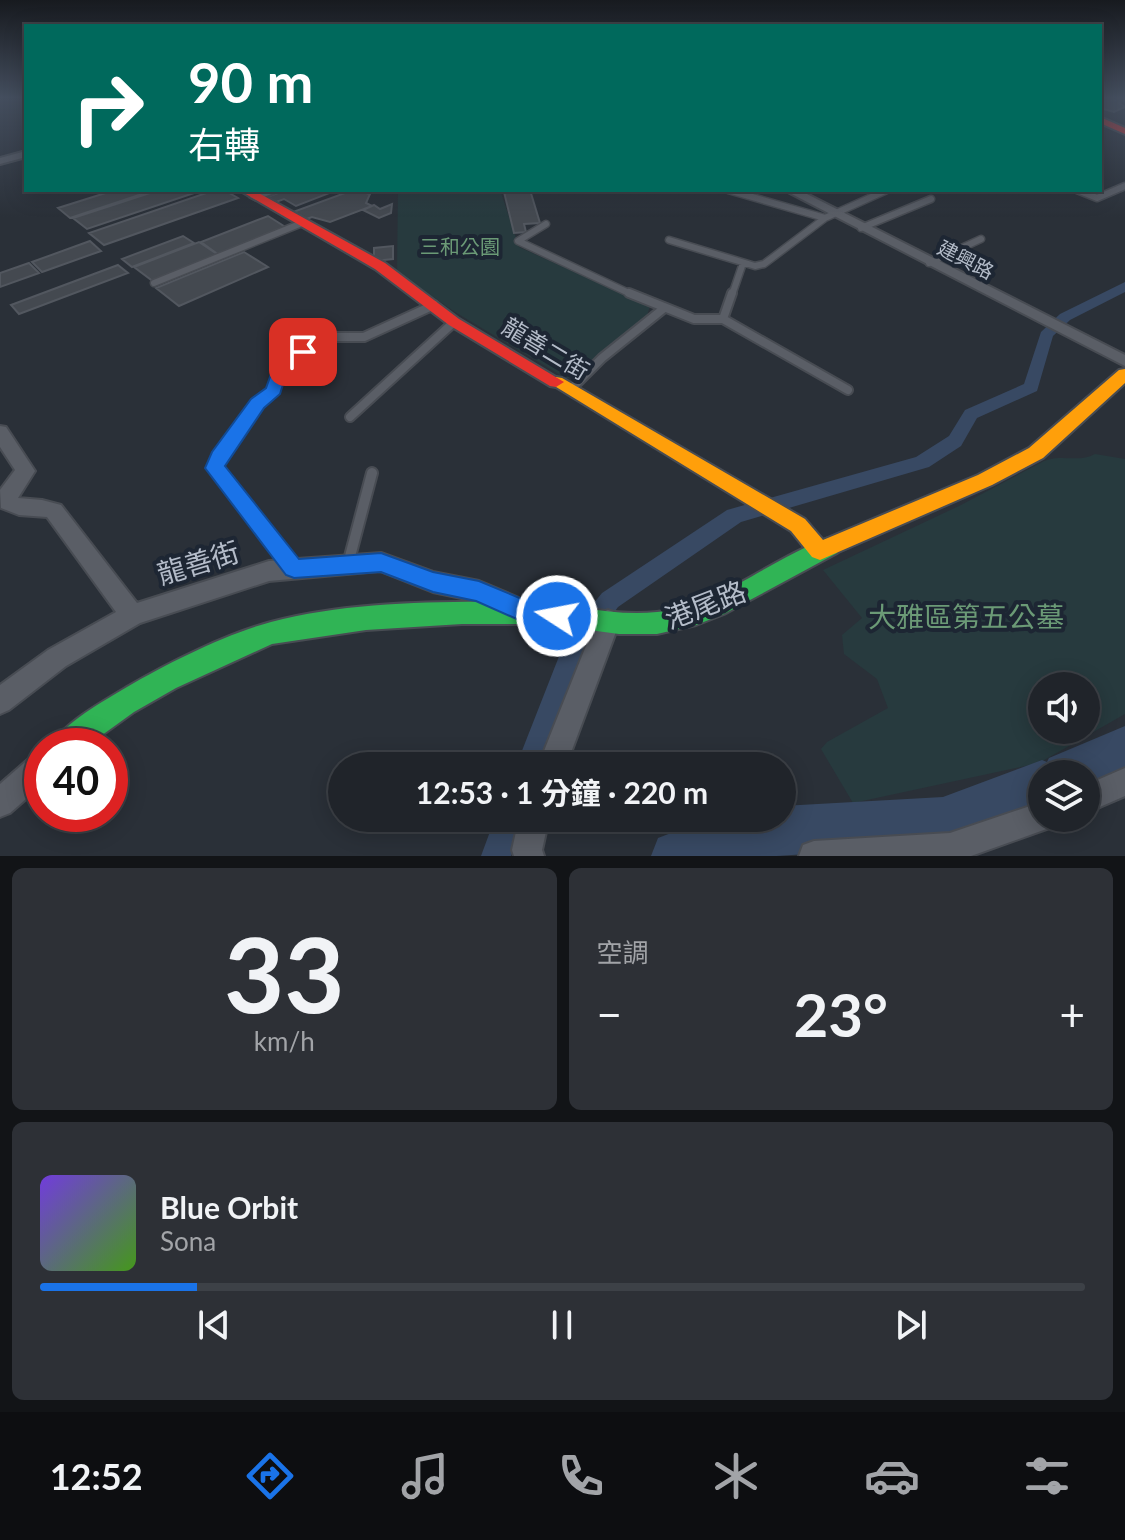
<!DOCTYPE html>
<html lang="zh-TW">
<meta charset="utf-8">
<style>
:root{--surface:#20242a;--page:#2d3036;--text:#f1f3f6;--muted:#a2a4a8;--line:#3d4147;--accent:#1a73e8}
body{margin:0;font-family:Lato,"Noto Sans TC",sans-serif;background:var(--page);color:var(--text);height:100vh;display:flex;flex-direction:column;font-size:30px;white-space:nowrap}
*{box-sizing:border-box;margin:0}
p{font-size:26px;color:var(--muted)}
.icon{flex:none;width:44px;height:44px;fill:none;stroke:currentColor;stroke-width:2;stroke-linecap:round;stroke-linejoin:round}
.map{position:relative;height:856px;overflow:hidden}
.side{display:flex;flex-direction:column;gap:12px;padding:12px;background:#121417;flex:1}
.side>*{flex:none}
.banner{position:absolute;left:24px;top:24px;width:1078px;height:168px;border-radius:0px;box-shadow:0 4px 20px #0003,0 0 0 2px var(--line);background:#00695c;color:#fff;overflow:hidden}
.controls{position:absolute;left:1028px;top:672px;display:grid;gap:16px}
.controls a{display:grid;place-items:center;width:72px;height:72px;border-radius:50%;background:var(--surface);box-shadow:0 4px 20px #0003,0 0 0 2px var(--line);font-size:40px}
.speed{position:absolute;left:24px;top:728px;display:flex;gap:16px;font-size:40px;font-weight:700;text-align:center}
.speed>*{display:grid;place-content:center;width:104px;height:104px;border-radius:50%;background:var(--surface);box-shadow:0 4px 20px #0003,0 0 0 2px var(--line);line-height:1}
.speed .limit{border:12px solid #d22;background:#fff;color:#111}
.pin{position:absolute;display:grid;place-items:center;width:68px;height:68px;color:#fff;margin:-34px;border-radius:16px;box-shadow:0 4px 12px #0006}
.me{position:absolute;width:88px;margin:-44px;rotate:281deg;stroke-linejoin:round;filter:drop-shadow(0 0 6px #0008)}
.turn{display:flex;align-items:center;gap:28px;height:168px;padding:0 32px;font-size:36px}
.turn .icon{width:104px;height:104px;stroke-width:2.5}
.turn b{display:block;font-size:56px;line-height:68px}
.big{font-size:60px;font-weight:700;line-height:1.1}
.side .card{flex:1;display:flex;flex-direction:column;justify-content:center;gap:12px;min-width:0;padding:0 28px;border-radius:12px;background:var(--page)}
.side .dial{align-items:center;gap:0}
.dial b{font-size:104px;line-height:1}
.song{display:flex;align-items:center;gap:24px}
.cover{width:96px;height:96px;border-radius:12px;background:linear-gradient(135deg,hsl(260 70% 55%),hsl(100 70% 35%))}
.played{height:8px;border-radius:4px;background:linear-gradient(90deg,var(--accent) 15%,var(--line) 15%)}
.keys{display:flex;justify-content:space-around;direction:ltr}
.heat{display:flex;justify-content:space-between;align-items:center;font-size:44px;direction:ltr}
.side .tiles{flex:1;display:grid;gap:12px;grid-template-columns:1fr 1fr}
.card:last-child{grid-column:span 2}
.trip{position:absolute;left:328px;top:752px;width:468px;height:80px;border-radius:40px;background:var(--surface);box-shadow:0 4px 20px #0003,0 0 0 2px var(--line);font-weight:700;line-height:80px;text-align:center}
.tabs{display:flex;height:128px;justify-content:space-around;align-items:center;background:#0d0e11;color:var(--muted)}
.tabs .icon{width:56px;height:56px}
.tabs .active{color:var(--accent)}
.tabs b{font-size:36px;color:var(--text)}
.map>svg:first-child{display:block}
</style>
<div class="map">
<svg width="1125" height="856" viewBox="0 0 1125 856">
<rect width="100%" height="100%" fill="#2a3038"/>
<!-- green -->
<path fill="#273a3e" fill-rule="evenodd" d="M398 190H500L519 247 650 306 646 319 567 379 455 312 397 272Z
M1095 454 1125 459V714L1039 763 853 803 821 749 827 742 888 708 877 679 844 654 842 635 862 618 823 570 961 505 1044 461C1062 454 1079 463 1095 454ZM1042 686H1086V730H1042Z"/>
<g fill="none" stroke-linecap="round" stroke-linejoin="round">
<!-- canal -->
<path fill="#384963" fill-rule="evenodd" d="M1125 282V292L1070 320 1053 336 1037 391 977 418 961 446 929 467 741 522 618 607 586 651 544 766H516L567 636 602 593 727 510 916 457 949 436 965 410 1024 384 1041 332 1060 314Z
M495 818H525L511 856H481Z"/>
<!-- river -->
<path fill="#384963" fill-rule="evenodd" d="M1125 726V772L1086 789V774H1042V806L943 845 777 856H651L658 838C699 821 738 818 782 818V806L943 797 1042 760 1047 762 1049 758Z"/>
</g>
<!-- building -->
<path fill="#444950" stroke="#52575f" stroke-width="2" d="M1100 98 1122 101 1119 103 1125 107 1114 112 1100 108Z
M1100 98 1122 101 1119 103 1125 107 1114 112 1100 108Z
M115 190H154L70 218 58 208Z
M159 190H203L87 229 73 218Z
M215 190H224L238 198 104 245 89 233Z
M286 190H319L327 194 296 206 284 199 276 202 267 197Z
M353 190 370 194 366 203 372 206 330 222 312 217 304 220 293 212Z
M530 190 540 223 524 224 526 232 514 233 504 192Z
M392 204 391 213 379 218 363 210 374 205 380 209Z
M268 216 287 228 219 255 201 242Z
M183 236 194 243 132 267 122 259Z
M90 241 101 251 42 272 32 262Z
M199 242 220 256 154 282 134 267Z
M393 246V259L374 261V248Z
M244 252 268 267 179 306 156 288Z
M29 263 39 273 0 287V273Z
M118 265 128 273 19 314 11 305Z"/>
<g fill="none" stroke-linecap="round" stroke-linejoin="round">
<defs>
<path id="lane-far3" d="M1120 98 1125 99"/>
<path id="lane-far2" d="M728 190 825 218 887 190
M1077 190 1097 198 1125 186
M546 224 518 241 633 295
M861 228 931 199
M669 240 755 266 764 264 825 218
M929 263 981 239
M154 283 302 223
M732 295 743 263"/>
<path id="lane-far1" d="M629 293 694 319H723L848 390
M723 319 732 293
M570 390 602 358 663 309
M350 417 454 322
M233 437 258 404 274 390 281 367 325 337H364L434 305"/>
<path id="lane" d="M235 435 215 468 294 569
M348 564 372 473"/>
<path id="street" d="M26 151V157L0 164V158Z
M265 190H282L256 200 250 197Z
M784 190H799L1125 355V366Z
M0 426 6 427 35 471 18 498 42 500 61 505 137 603 269 561 381 553 433 572 479 581 526 601 530 608 526 615 518 619 476 601 433 592 380 571 269 581 140 623 66 666 9 710 0 714V685L48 650 116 612 47 517 19 515 1 508 0 490 15 470 0 447Z
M608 610 616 613 620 621 566 766H538L596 621 600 613Z
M42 752V785L10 813 0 817V784L32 756Z
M1125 768V796L1086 813V785Z
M1042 802V818H1056L1052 827 971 856H799L803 845 814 841 950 833Z
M519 818H549L542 850 544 856H514L512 850Z"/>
<path id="fast" d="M829 538 837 541 840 547 837 553 724 614 696 625 657 634H619L544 624H462L366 630 272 644 176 688 134 712 87 746H52C62 723 106 700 127 687 168 663 226 634 271 622 349 601 444 601 525 602 569 603 613 617 657 612 721 606 770 558 829 538Z"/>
<path id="slow" d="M1125 369V383L1043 458 992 485 820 560 812 557 791 531 548 382 556 377 562 378 805 519 823 540 978 475 1029 448 1119 370Z"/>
<path id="jam" d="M1100 117 1125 128V134L1100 123Z
M239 190H253L385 263 459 319 564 382 556 387 550 386 449 325 375 269Z"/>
</defs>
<!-- lane-far3 casing -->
<use href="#lane-far3" stroke="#484c53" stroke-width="7"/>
<!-- lane-far2 casing -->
<use href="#lane-far2" stroke="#484c53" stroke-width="9"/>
<!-- lane-far1 casing -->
<use href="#lane-far1" stroke="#484c53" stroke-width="12"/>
<!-- lane casing -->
<use href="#lane" stroke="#484c53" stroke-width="14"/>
<!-- street casing -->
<use href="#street" stroke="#484c53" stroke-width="4"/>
<!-- fast casing -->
<use href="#fast" stroke="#484c53" stroke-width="4"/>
<!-- slow casing -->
<use href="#slow" stroke="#484c53" stroke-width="4"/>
<!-- jam casing -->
<use href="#jam" stroke="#484c53" stroke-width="4"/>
<!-- lane-far3 -->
<use href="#lane-far3" stroke="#5a5e66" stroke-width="5"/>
<!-- lane-far2 -->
<use href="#lane-far2" stroke="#5a5e66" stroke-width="6"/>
<!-- lane-far1 -->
<use href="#lane-far1" stroke="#5a5e66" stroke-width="8"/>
<!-- lane -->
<use href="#lane" stroke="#5a5e66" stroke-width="10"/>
<!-- street -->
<use href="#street" fill="#5a5e66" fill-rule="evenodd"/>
<!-- fast -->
<use href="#fast" fill="#30b455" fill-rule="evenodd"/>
<!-- slow -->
<use href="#slow" fill="#ff9f0a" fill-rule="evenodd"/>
<!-- jam -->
<use href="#jam" fill="#e5322d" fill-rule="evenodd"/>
</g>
<!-- sky -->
<linearGradient id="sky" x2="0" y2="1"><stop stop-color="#171a1f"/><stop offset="0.45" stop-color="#444e5e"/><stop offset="1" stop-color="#444e5e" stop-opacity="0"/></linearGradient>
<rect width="1125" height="217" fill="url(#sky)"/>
<!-- route -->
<path fill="#1a73e8" stroke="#114b97" stroke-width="2" d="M303 347 311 352 288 369 280 394 264 408 225 466 299 559 381 553 433 572 479 581 529 602 566 608 569 616 566 624 557 627 528 624 476 601 433 592 381 572 294 578 286 575 205 468 212 452 251 399 266 388 275 363Z"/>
<g text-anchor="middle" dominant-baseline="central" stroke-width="8" stroke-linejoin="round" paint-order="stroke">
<!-- far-park labels -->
<g font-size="20" fill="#6b9a76" stroke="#1d2633">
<text x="460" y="246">三和公園</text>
</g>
<!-- far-street labels -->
<g font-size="20" fill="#b4bcc9" stroke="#1d2633">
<text transform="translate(966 259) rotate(27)">建興路</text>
</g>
<!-- street labels -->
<g font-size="24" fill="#b4bcc9" stroke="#1d2633">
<text transform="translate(546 348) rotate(31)">龍善二街</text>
</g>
<!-- near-street labels -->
<g font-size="28" fill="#b4bcc9" stroke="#1d2633">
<text transform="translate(198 562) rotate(-17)">龍善街</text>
<text transform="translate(705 604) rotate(-21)">港尾路</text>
</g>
<!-- near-park labels -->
<g font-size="28" fill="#6b9a76" stroke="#1d2633">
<text x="966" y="616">大雅區第五公墓</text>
</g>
</g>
</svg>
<div class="controls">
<a><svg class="icon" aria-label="sound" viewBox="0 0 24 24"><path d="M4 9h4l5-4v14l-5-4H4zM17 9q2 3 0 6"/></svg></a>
<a><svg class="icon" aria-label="layers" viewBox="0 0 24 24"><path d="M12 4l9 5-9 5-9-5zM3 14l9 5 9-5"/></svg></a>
</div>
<div class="speed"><div class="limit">40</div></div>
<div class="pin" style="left:303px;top:352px;background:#d93025"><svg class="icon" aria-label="arrive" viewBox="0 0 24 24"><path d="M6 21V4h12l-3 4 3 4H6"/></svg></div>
<svg class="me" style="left:557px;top:616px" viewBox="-20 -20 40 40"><circle r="17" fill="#1a73e8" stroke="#fff" stroke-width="3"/><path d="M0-11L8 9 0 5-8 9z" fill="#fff"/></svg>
<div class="trip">12:53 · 1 分鐘 · 220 m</div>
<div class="banner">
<div class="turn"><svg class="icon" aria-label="right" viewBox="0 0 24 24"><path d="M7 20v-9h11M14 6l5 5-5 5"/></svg><div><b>90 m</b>右轉</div></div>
</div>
</div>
<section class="side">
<div class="tiles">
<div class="card dial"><b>33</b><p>km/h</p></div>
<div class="card"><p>空調</p>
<div class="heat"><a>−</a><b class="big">23°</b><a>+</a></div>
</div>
<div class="card">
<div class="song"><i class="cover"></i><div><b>Blue Orbit</b><p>Sona</p></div></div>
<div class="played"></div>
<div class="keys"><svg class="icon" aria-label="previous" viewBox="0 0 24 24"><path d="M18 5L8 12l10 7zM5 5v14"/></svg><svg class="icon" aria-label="pause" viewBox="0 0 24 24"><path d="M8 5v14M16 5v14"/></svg><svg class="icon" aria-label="next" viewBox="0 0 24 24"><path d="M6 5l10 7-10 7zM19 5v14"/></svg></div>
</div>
</div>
</section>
<nav class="tabs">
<b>12:52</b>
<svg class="icon active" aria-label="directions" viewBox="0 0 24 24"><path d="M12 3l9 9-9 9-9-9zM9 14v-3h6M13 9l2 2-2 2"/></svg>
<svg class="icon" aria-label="music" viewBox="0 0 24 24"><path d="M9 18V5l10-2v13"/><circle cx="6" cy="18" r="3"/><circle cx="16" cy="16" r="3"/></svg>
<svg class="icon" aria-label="phone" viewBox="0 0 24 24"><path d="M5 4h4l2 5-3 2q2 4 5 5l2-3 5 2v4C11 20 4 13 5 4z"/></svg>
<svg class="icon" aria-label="climate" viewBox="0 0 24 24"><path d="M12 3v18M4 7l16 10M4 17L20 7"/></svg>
<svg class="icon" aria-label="car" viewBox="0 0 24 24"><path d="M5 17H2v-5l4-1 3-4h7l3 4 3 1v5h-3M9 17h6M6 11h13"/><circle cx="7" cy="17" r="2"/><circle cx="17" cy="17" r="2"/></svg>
<svg class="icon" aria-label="filters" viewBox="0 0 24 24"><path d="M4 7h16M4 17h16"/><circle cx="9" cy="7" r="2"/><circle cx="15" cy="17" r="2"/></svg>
</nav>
